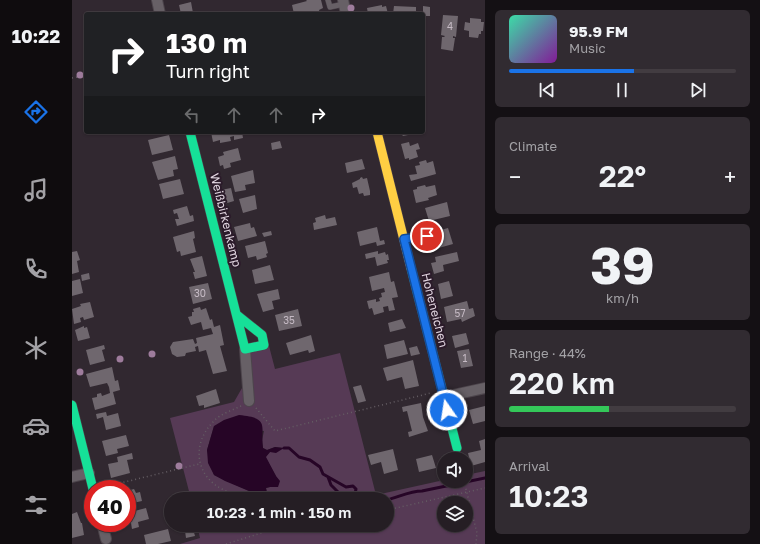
<!DOCTYPE html>
<meta charset="utf-8">
<style>
:root{--surface:#251e24;--page:#312b31;--text:#f1f3f6;--muted:#a3a2a6;--line:#423c41;--accent:#1a73e8}
body{margin:0;font-family:"Golos Text",sans-serif;background:var(--page);color:var(--text);height:100vh;display:flex;flex-direction:column;font-size:15px;white-space:nowrap}
*{box-sizing:border-box;margin:0}
p{font-size:13px;color:var(--muted)}
.icon{flex:none;width:22px;height:22px;fill:none;stroke:currentColor;stroke-width:2;stroke-linecap:round;stroke-linejoin:round}
.map{position:relative;flex:1;overflow:hidden}
.details{display:flex;flex-direction:column;gap:10px;padding:10px;background:#141014;width:275px}
.details>*{flex:none}
.top-card{position:absolute;left:12px;top:12px;width:341px;height:122px;border-radius:4px;box-shadow:0 1px 3px #0004,0 0 0 1px var(--line);background:#202124;color:#fff;overflow:hidden}
.controls{position:absolute;left:365px;top:452px;display:grid;gap:8px}
.controls a{display:grid;place-items:center;width:36px;height:36px;border-radius:50%;background:var(--surface);box-shadow:0 1px 3px #0004,0 0 0 1px var(--line);font-size:20px}
.speed{position:absolute;left:12px;top:480px;display:flex;gap:8px;font-size:20px;font-weight:700;text-align:center}
.speed>*{display:grid;place-content:center;width:52px;height:52px;border-radius:50%;background:var(--surface);box-shadow:0 1px 3px #0004,0 0 0 1px var(--line);line-height:1}
.speed .limit{border:6px solid #d22;background:#fff;color:#111}
.pin{position:absolute;display:grid;place-items:center;width:34px;height:34px;color:#fff;margin:-17px;border:2px solid #fff;border-radius:50%;box-shadow:0 1px 4px #0007}
.me{position:absolute;width:44px;margin:-22px;rotate:347deg;stroke-linejoin:round;filter:drop-shadow(0 0 3px #0008)}
.turn{display:flex;align-items:center;gap:14px;height:84px;padding:0 16px;font-size:18px}
.turn .icon{width:52px;height:52px;stroke-width:2.5}
.turn b{display:block;font-size:28px;line-height:34px}
.lanes{display:flex;align-items:center;height:38px;padding:0 16px;background:#0003;justify-content:center;gap:20px;direction:ltr}
.lanes .off{opacity:.35}
.big{font-size:30px;font-weight:600;line-height:1.1}
.details .widget{flex:1;display:flex;flex-direction:column;justify-content:center;gap:6px;min-width:0;padding:0 14px;border-radius:6px;background:var(--page)}
.details .dial{align-items:center;gap:0}
.dial b{font-size:52px;line-height:1}
.song{display:flex;align-items:center;gap:12px}
.cover{width:48px;height:48px;border-radius:6px;background:linear-gradient(135deg,hsl(160 70% 55%),hsl(290 70% 35%))}
.played{height:4px;border-radius:2px;background:linear-gradient(90deg,var(--accent) 55%,var(--line) 55%)}
.keys{display:flex;justify-content:space-around;direction:ltr}
.heat{display:flex;justify-content:space-between;align-items:center;font-size:22px;direction:ltr}
.charge{height:6px;border-radius:3px;background:linear-gradient(90deg,#34c759 44%,var(--line) 0)}
.trip{position:absolute;left:92px;top:492px;width:230px;height:40px;border-radius:20px;background:var(--surface);box-shadow:0 1px 3px #0004,0 0 0 1px var(--line);font-weight:600;line-height:40px;text-align:center}
main{display:flex;flex:1;min-height:0}
.tabs{display:flex;flex-direction:column;width:72px;justify-content:space-around;align-items:center;background:#0f0c0e;color:var(--muted)}
.tabs .icon{width:28px;height:28px}
.tabs .active{color:var(--accent)}
.tabs b{font-size:18px;color:var(--text)}
.map>svg:first-child{display:block}
</style>
<main>
<nav class="tabs">
<b>10:22</b>
<svg class="icon active" aria-label="directions" viewBox="0 0 24 24"><path d="M12 3l9 9-9 9-9-9zM9 14v-3h6M13 9l2 2-2 2"/></svg>
<svg class="icon" aria-label="music" viewBox="0 0 24 24"><path d="M9 18V5l10-2v13"/><circle cx="6" cy="18" r="3"/><circle cx="16" cy="16" r="3"/></svg>
<svg class="icon" aria-label="phone" viewBox="0 0 24 24"><path d="M5 4h4l2 5-3 2q2 4 5 5l2-3 5 2v4C11 20 4 13 5 4z"/></svg>
<svg class="icon" aria-label="climate" viewBox="0 0 24 24"><path d="M12 3v18M4 7l16 10M4 17L20 7"/></svg>
<svg class="icon" aria-label="car" viewBox="0 0 24 24"><path d="M5 17H2v-5l4-1 3-4h7l3 4 3 1v5h-3M9 17h6M6 11h13"/><circle cx="7" cy="17" r="2"/><circle cx="17" cy="17" r="2"/></svg>
<svg class="icon" aria-label="filters" viewBox="0 0 24 24"><path d="M4 7h16M4 17h16"/><circle cx="9" cy="7" r="2"/><circle cx="15" cy="17" r="2"/></svg>
</nav>
<div class="map">
<svg width="413" height="544" viewBox="0 0 413 544">
<rect width="100%" height="100%" fill="#312830"/>
<!-- green -->
<path fill="#563a55" fill-rule="evenodd" d="M197 346 203 369 268 353 304 495 372 480 394 481V475L413 471V544H108L128 538 125 525H315V499H119L98 418 162 402 174 381 168 354ZM142 426 192 431 190 440 191 448 195 450 203 447 211 448 198 452 193 457 204 476 198 487 194 488 195 493 190 494 188 491H177L142 475 135 450ZM372 503H394V525H372Z"/>
<!-- water -->
<path fill="#260526" d="M167 415C199 418 188 426 191 448L195 450 203 447 212 448 204 453 198 452 194 457 204 476 208 481 206 487H198L194 488 195 493 192 495 188 491H177L153 481 142 475 136 463 135 450 142 426 152 420Z"/>
<g fill="none" stroke-linecap="round" stroke-linejoin="round">
<!-- stream -->
<path stroke="#260526" stroke-width="3" d="M212 448H217L227 457 238 460 248 467 251 474 274 487 281 486 284 489 282 499
M256 477 259 485 273 499
M315 500C327 497 338 491 350 491L413 478"/>
</g>
<!-- building -->
<path fill="#6f676e" d="M234 0H249L251 8 247 10 248 14H238L237 11 230 14H222L220 5 235 1Z
M119 2 121 13 109 14 107 5Z
M310 5V7L314 6 316 14H296L295 8Z
M322 6 344 7V14H321Z
M351 6 358 7V16H351Z
M371 15 386 16 384 37 381 36V38H383L381 51 369 49 370 37H372L373 36 369 35Z
M398 18 409 19V22H412L411 31H409V34H407L406 38 397 37V31L392 30 393 22 398 23Z
M139 132H170L171 138 162 140V136L158 137 159 141 148 143V140L141 142Z
M328 132H346V133L331 136Z
M97 135 101 150 80 155 76 140Z
M208 141 210 148 200 150 199 143Z
M337 142 338 146 346 143 348 149 344 150 346 157 337 160V158L333 159 329 144Z
M166 148 169 160 158 163 159 167 152 169 151 165 148 166 146 157 152 155 151 152Z
M103 156 106 169 101 170 102 176 86 180 80 162Z
M290 159 293 169 275 173 273 163Z
M354 160 355 163 361 161 364 174 339 181 337 175 345 174 343 166 348 165 347 162Z
M181 170 183 183 173 185 174 190 163 192 159 176Z
M290 177 291 179 295 178 298 191V195L292 196 291 193 287 194 285 187 281 188 280 183 288 179V178Z
M108 179 112 194 91 199 87 184Z
M353 185 354 187 363 185 365 195 356 198 357 200 344 203 341 190 345 189V187Z
M159 188 162 201 152 204 149 190Z
M183 195 185 209 171 213 167 199Z
M375 202 378 216 357 221 353 208Z
M115 206 118 216 121 215 122 221 105 226 103 219H107L105 213 102 214 101 210Z
M253 215 254 219 263 217 265 225 242 230 241 223 244 222 243 218Z
M178 223 179 228 182 227 185 236 166 241 162 227Z
M305 227 308 241 312 240 313 244 305 246 304 242 288 246 285 232Z
M376 228 381 244 363 249 360 237 370 234 369 230Z
M122 231 123 238 121 239 124 252 109 256 108 251 105 252 101 237Z
M199 231 200 235 192 237 190 233Z
M193 241 196 253 194 254 195 257 185 260 184 256 176 258 173 246Z
M5 251 8 260 5 261 7 272 0 274V252Z
M306 251V254L313 252 314 255 316 254 317 260H315L316 263 305 266 303 257 294 259 293 254Z
M385 252 387 261 371 265 372 271 362 274 359 263 364 262 363 257Z
M130 256 135 276 123 279 121 272H123L118 259Z
M198 265 202 280 183 284 180 270Z
M317 272 319 282 322 281 326 297 320 298 323 310 317 311 316 306 311 307 312 312 302 315 300 308 297 309 295 301 304 299V302L308 301 307 298 310 297 309 293 313 292 312 288 300 291 297 277Z
M17 273 18 279 10 281 9 275Z
M8 279 11 293 0 296V281Z
M377 281 381 296 369 299 366 284Z
M136 283 140 299 121 304 117 287Z
M206 289 208 299 200 301 202 309 191 312 185 294Z
M395 301 397 309 401 308 403 316 390 322 389 319 375 322 372 307Z
M18 302 22 317 12 320 11 317 8 318 9 322 2 324 0 309 9 306 8 304Z
M128 307 129 310 134 308 138 320 140 319 142 327 148 325 152 345 148 346 155 371 141 374 134 350 127 352 126 346 123 347 124 351 114 353 113 356 105 357 100 354 98 347 101 342 121 339 123 344 125 343 124 338 141 334 139 328 131 330 129 322 119 325 116 317 120 316V312H122L121 309Z
M226 309 230 326 207 331 203 315Z
M330 319 334 328 318 332 316 323Z
M12 326V328L15 327 18 338 6 341 3 330Z
M394 333 397 344 383 348 380 336Z
M239 335 243 351 237 353 236 350 218 355 214 343Z
M332 340 336 354 315 359 312 345Z
M32 345 33 349 30 350 33 361 18 365 14 350Z
M345 346 348 354 339 356 337 348Z
M397 349 401 366 389 368 385 351Z
M341 360 347 386 333 389 330 377 315 381 311 368Z
M40 367 43 381 46 380 48 390 41 392 44 404 23 410 20 398 25 397V394L29 393 30 396 38 393 37 387 35 383 18 387 14 374Z
M289 385 294 401 286 403 281 387Z
M144 389 148 403 132 408V405L127 406 124 396Z
M349 403 351 417 356 431 337 437 336 432 340 431 335 411 331 412 330 407Z
M413 406V421L401 424 397 410Z
M34 412 35 416 46 413 49 426 34 430 31 417 25 419 24 414Z
M54 435 57 446 45 449 46 453 34 456 30 441Z
M413 439V462L399 466 396 453 409 450 407 441Z
M321 449 326 470 312 474 309 462 299 465 296 455Z
M60 453 61 459 55 460 58 473 39 478 36 464 46 462 45 457Z
M360 455 364 468 347 472 344 459Z
M62 489 64 493 68 492 70 501 56 504 57 509H55V491Z
M74 508 77 519 66 522 67 527 60 529 59 523 48 526 47 523H55V513Z
M5 512 9 523H10L12 535 0 538V514Z
M107 525H120L123 536 114 538 113 531 109 532Z
M96 529 99 541 86 544H74L72 535Z"/>
<g fill="none" stroke-linecap="round" stroke-linejoin="round">
<defs>
<path id="lane" d="M256 0 258 7 272 4
M333 239 355 236"/>
<path id="street" d="M85 0 88 14
M271 0 274 14
M173 349 177 401
M372 397 413 388
M0 477 17 473
M30 523 34 539"/>
<path id="fast" d="M118 132 173 349 192 345 190 335 165 315
M339 268 385 448
M0 405 21 489"/>
<path id="slow" d="M305 132 339 268"/>
</defs>
<!-- lane casing -->
<use href="#lane" stroke="#4d454c" stroke-width="6"/>
<!-- street casing -->
<use href="#street" stroke="#4d454c" stroke-width="12"/>
<!-- fast casing -->
<use href="#fast" stroke="#4d454c" stroke-width="10"/>
<!-- slow casing -->
<use href="#slow" stroke="#4d454c" stroke-width="10"/>
<!-- path -->
<path stroke="#655e64" stroke-width="1.5" stroke-dasharray="1 3" stroke-linecap="butt" d="M0 78 14 75
M169 406C161 410 148 414 142 421 119 443 123 477 152 490 161 494 172 496 182 499
M184 408 203 431 359 393
M392 481 405 533 404 544
M32 487 127 464
M315 510 413 488
M154 544 215 525"/>
<!-- lane -->
<use href="#lane" stroke="#676066" stroke-width="5"/>
<!-- street -->
<use href="#street" stroke="#676066" stroke-width="10"/>
<!-- fast -->
<use href="#fast" stroke="#16e098" stroke-width="9"/>
<!-- slow -->
<use href="#slow" stroke="#ffcf43" stroke-width="9"/>
</g>
<!-- trees -->
<g fill="#9e7c9c">
<circle cx="279" cy="8" r="3.5"/>
<circle cx="8" cy="75" r="3.5"/>
<circle cx="80" cy="354" r="3.5"/>
<circle cx="48" cy="359" r="3.5"/>
<circle cx="8" cy="372" r="3.5"/>
<circle cx="107" cy="466" r="3.5"/>
</g>
<g fill="none" stroke-linecap="round" stroke-linejoin="round">
<defs>
<path id="route" d="M355 236 332 239 375 410"/>
</defs>
<!-- route casing -->
<use href="#route" stroke="#114b97" stroke-width="10"/>
<!-- route -->
<use href="#route" stroke="#1a73e8" stroke-width="7"/>
</g>
<g text-anchor="middle" dominant-baseline="central" stroke-width="4" stroke-linejoin="round" paint-order="stroke">
<!-- number labels -->
<g font-size="10" fill="#c5bac4">
<text x="378" y="26">4</text>
<text x="128" y="293">30</text>
<text x="388" y="313">57</text>
<text x="217" y="320">35</text>
<text x="393" y="358">1</text>
</g>
<!-- street labels -->
<g font-size="12" fill="#e2d6e1" stroke="#2b1b2a">
<text transform="translate(154 220) rotate(76)">Weißbirkenkamp</text>
<text transform="translate(363 310) rotate(76)">Hoheneichen</text>
</g>
</g>
</svg>
<div class="controls">
<a><svg class="icon" aria-label="sound" viewBox="0 0 24 24"><path d="M4 9h4l5-4v14l-5-4H4zM17 9q2 3 0 6"/></svg></a>
<a><svg class="icon" aria-label="layers" viewBox="0 0 24 24"><path d="M12 4l9 5-9 5-9-5zM3 14l9 5 9-5"/></svg></a>
</div>
<div class="speed"><div class="limit">40</div></div>
<div class="pin" style="left:355px;top:236px;background:#d93025"><svg class="icon" aria-label="arrive" viewBox="0 0 24 24"><path d="M6 21V4h12l-3 4 3 4H6"/></svg></div>
<svg class="me" style="left:375px;top:410px" viewBox="-20 -20 40 40"><circle r="17" fill="#1a73e8" stroke="#fff" stroke-width="3"/><path d="M0-11L8 9 0 5-8 9z" fill="#fff"/></svg>
<div class="trip">10:23 · 1 min · 150 m</div>
<div class="top-card">
<div class="turn"><svg class="icon" aria-label="right" viewBox="0 0 24 24"><path d="M7 20v-9h11M14 6l5 5-5 5"/></svg><div><b>130 m</b>Turn right</div></div>
<div class="lanes"><svg class="icon off" aria-label="left" viewBox="0 0 24 24"><path d="M17 20v-9H6M10 6l-5 5 5 5"/></svg><svg class="icon off" aria-label="ahead" viewBox="0 0 24 24"><path d="M12 20V5M6 11l6-6 6 6"/></svg><svg class="icon off" aria-label="ahead" viewBox="0 0 24 24"><path d="M12 20V5M6 11l6-6 6 6"/></svg><svg class="icon" aria-label="right" viewBox="0 0 24 24"><path d="M7 20v-9h11M14 6l5 5-5 5"/></svg></div>
</div>
</div>
<section class="details">
<div class="widget">
<div class="song"><i class="cover"></i><div><b>95.9 FM</b><p>Music</p></div></div>
<div class="played"></div>
<div class="keys"><svg class="icon" aria-label="previous" viewBox="0 0 24 24"><path d="M18 5L8 12l10 7zM5 5v14"/></svg><svg class="icon" aria-label="pause" viewBox="0 0 24 24"><path d="M8 5v14M16 5v14"/></svg><svg class="icon" aria-label="next" viewBox="0 0 24 24"><path d="M6 5l10 7-10 7zM19 5v14"/></svg></div>
</div>
<div class="widget"><p>Climate</p>
<div class="heat"><a>−</a><b class="big">22°</b><a>+</a></div>
</div>
<div class="widget dial"><b>39</b><p>km/h</p></div>
<div class="widget"><p>Range · 44%</p><b class="big">220 km</b><div class="charge"></div></div>
<div class="widget"><p>Arrival</p><b class="big">10:23</b></div>
</section>
</main>
